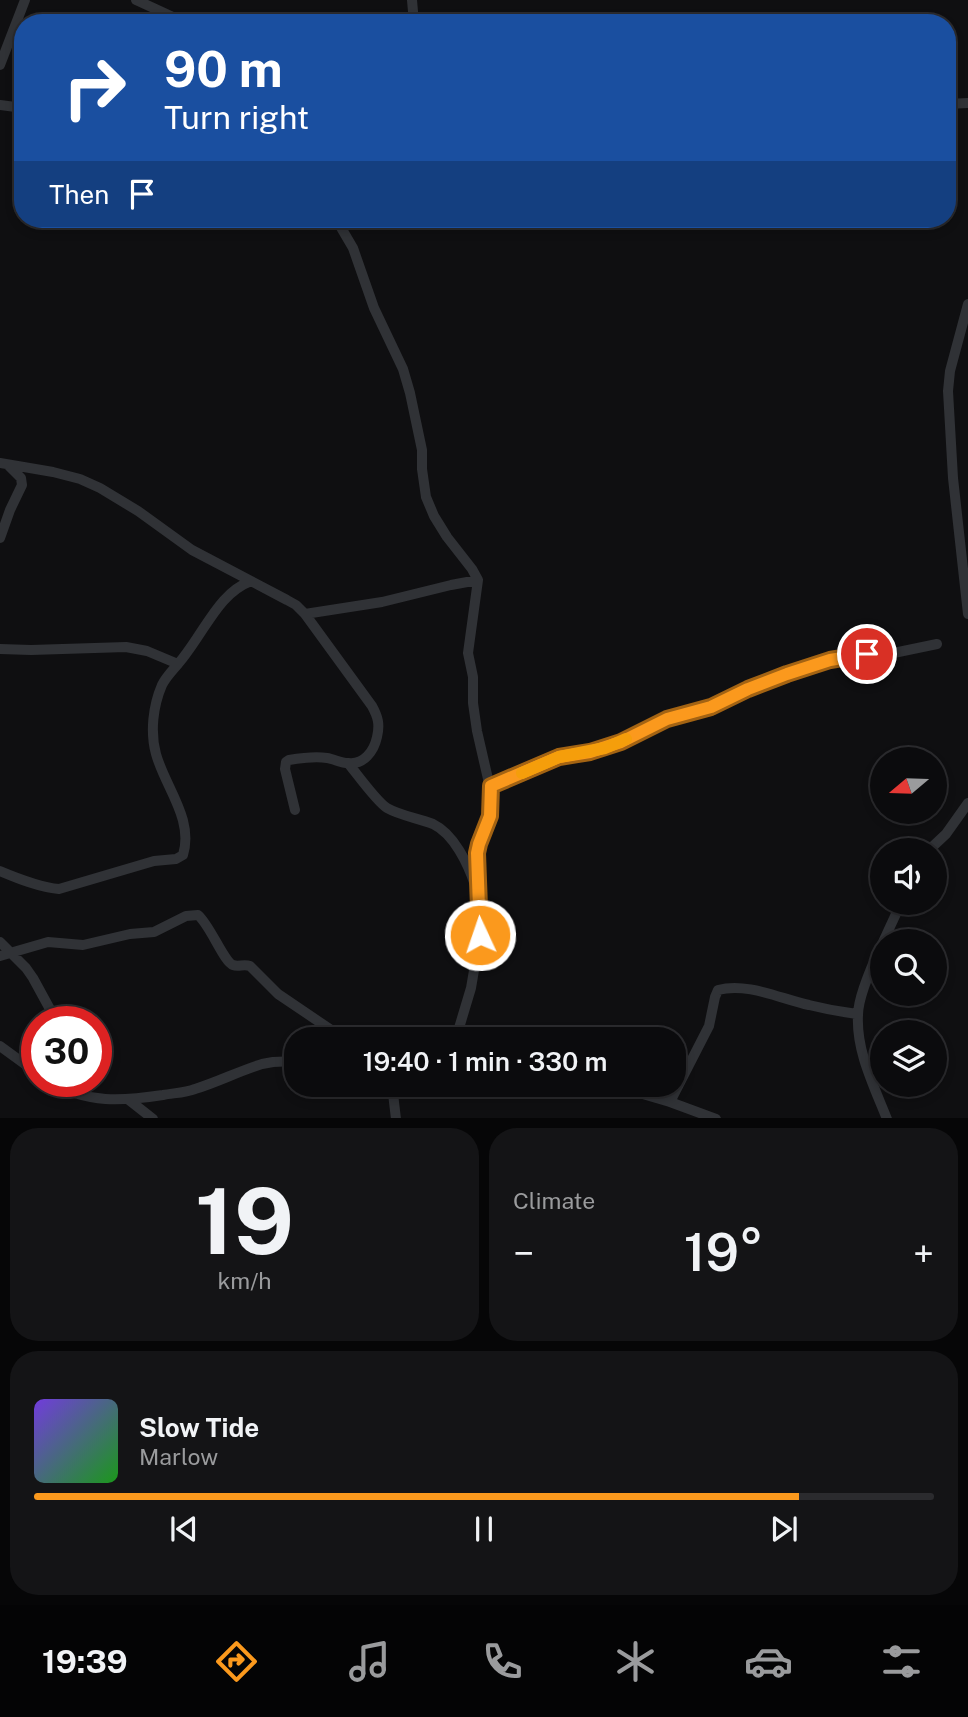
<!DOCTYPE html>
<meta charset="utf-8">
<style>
:root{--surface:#0b0b0d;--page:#141416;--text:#f1f3f6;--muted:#9a9b9d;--line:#2b2b2e;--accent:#fb991d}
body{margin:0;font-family:"Public Sans",sans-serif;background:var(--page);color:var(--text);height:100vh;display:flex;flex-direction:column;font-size:26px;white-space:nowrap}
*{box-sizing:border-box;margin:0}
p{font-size:23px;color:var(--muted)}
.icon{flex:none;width:38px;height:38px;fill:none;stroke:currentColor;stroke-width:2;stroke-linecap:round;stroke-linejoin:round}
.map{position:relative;height:1118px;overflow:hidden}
.sheet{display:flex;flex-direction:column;gap:10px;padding:10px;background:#060607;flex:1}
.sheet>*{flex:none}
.guide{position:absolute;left:14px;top:14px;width:942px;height:214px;border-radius:28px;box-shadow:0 4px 10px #0003,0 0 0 2px var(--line);background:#1a4fa0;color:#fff;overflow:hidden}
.needle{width:46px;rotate:251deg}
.fabs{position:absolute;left:870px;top:747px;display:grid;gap:14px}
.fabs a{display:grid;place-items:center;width:77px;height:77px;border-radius:50%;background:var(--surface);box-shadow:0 4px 10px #0003,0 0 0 2px var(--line);font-size:35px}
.speed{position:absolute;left:21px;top:1006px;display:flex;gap:14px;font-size:35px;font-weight:700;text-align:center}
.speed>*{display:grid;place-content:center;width:91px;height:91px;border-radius:50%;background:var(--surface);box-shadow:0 4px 10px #0003,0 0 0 2px var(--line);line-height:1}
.speed .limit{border:10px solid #d22;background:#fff;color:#111}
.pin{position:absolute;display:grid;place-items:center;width:60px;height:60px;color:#fff;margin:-30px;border:4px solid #fff;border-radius:50%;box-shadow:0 2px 7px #0007}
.me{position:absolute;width:77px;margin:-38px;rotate:357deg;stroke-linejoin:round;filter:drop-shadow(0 0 5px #0008)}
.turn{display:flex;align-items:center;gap:24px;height:147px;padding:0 35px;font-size:32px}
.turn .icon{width:91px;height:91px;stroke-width:2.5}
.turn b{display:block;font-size:49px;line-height:60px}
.then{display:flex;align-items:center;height:66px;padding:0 35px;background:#0003;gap:14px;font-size:26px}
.big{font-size:52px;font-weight:600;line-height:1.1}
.sheet .tile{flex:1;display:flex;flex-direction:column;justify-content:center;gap:10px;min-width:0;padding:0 24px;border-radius:28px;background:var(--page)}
.sheet .dial{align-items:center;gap:0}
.dial b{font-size:91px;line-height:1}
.song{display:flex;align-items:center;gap:21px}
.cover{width:84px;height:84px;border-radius:10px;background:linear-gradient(135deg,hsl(260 70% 55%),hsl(120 70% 35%))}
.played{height:7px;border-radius:4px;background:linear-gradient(90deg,var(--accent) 85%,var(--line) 85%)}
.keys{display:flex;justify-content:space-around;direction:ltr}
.heat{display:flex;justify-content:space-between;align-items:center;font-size:38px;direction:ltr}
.sheet .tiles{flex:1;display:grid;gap:10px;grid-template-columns:1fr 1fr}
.tile:last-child{grid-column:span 2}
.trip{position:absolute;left:284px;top:1027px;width:402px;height:70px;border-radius:28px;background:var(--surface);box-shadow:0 4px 10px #0003,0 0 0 2px var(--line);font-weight:600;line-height:70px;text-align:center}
.tab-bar{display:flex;height:112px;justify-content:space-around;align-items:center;background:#040405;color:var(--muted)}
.tab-bar .icon{width:49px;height:49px}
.tab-bar .current{color:var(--accent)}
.tab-bar b{font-size:32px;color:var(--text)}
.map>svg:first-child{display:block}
</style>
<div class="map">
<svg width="968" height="1119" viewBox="0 0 968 1119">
<rect width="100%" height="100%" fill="#0f0f11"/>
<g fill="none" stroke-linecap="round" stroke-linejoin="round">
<!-- minor -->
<path stroke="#303236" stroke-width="10" d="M136 0 186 23
M412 0 414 23
M0 65 25 0
M947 104 968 103
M0 105 23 108
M336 219 353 248 374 308 403 369 410 393 422 450V469L426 497 434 516 447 537 472 569 478 580 468 653 473 677V703L477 731 491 792 490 816 479 844 477 853 480 935 471 988 456 1038
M968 304 950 371 948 391 953 478 968 614
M0 463 53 472 80 479 100 488 138 511 192 550 287 600 296 605 305 614 372 706C378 717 380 724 377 737 374 751 364 765 348 763 341 763 334 759 327 758 314 756 301 758 289 760L286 762 285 769 295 810
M0 538 10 510 22 485 21 478 9 466
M305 614 382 602 451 585 478 580
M0 649 31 650 126 647 147 651 178 664
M348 763C357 774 377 802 387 808 401 816 418 818 433 824 454 834 468 864 475 885
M490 786 559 757 590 752 621 742 667 719 711 707 749 689 787 674 830 660 854 656 884 655 937 644
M929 850 946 834 968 803
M0 871C19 879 39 887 59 889L154 861 176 859 183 855C194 819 165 787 156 754 150 732 153 706 162 685 166 677 172 671 178 664 185 656 191 647 197 638 212 616 225 591 251 581
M0 942 26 968 33 978 57 1022
M883 942 901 903
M882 944C874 961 858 996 858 1015 856 1051 874 1086 887 1119
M0 956 48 942 83 945 130 934 154 932 186 916 198 915C210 925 224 962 233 965 238 967 244 964 250 966L278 994 346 1040
M453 1039 466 1036 481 1040
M0 1046 37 1073
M51 1082C87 1104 123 1101 163 1095 173 1093 185 1093 195 1089 218 1082 239 1071 262 1064L273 1062 296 1061
M392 1085 396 1119
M612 1085 670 1102 716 1119
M129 1100 153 1119
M670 1102 709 1026 715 997 718 990C747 982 781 999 809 1005 825 1009 841 1012 857 1014"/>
</g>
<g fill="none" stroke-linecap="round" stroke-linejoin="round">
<defs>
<path id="route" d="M480 935 477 853 479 844 490 816 491 786 559 757 590 752 621 742 667 719 711 707 748 689 787 674 830 660 867 654"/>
</defs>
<!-- route casing -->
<use href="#route" stroke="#a36313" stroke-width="18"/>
<!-- route -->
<use href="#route" stroke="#fb991d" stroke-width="12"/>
<!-- slow -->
<path stroke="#f59e0b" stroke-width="12" d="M522 773 559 757 605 748 626 739"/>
</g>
</svg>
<div class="fabs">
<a><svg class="needle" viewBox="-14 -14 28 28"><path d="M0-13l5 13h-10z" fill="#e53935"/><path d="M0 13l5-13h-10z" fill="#9a9b9d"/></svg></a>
<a><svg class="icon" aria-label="sound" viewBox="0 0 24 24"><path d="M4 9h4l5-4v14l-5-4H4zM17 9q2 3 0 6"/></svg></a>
<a><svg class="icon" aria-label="search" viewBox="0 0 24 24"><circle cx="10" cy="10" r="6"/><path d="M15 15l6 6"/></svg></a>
<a><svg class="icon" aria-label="layers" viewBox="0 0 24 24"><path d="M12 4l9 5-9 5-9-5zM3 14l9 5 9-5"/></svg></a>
</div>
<div class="speed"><div class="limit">30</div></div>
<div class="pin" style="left:867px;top:654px;background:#d93025"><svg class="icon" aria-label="arrive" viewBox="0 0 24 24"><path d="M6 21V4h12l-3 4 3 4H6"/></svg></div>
<svg class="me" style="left:480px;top:935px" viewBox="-20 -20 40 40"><circle r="17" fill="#fb991d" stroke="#fff" stroke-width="3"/><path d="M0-11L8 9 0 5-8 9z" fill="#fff"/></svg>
<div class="trip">19:40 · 1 min · 330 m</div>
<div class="guide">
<div class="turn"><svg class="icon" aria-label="right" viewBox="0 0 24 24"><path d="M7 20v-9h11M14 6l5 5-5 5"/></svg><div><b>90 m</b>Turn right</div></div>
<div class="then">Then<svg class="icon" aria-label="arrive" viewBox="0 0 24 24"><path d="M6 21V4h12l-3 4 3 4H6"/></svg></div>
</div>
</div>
<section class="sheet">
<div class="tiles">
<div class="tile dial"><b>19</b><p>km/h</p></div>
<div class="tile"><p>Climate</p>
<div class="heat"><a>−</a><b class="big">19°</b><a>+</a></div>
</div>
<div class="tile">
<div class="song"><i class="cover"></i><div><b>Slow Tide</b><p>Marlow</p></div></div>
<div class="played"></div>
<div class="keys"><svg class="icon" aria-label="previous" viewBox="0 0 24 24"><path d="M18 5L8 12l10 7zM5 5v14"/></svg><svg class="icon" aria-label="pause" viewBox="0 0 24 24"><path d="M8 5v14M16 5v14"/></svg><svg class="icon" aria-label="next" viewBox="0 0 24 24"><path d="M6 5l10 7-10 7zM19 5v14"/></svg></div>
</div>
</div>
</section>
<nav class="tab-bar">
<b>19:39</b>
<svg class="icon current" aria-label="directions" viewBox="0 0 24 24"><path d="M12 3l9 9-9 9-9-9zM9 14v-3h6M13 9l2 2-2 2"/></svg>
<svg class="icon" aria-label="music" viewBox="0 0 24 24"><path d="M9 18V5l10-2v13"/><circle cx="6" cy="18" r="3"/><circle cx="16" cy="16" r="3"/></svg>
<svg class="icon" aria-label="phone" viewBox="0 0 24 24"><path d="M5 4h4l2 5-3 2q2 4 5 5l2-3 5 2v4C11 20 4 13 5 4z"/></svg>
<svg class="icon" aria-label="climate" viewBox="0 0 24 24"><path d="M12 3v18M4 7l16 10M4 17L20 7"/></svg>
<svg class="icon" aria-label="car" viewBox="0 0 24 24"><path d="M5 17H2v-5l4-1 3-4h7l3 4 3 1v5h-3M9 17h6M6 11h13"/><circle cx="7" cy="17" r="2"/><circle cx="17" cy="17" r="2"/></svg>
<svg class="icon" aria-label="filters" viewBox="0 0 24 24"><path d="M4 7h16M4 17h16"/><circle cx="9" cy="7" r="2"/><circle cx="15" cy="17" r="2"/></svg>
</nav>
